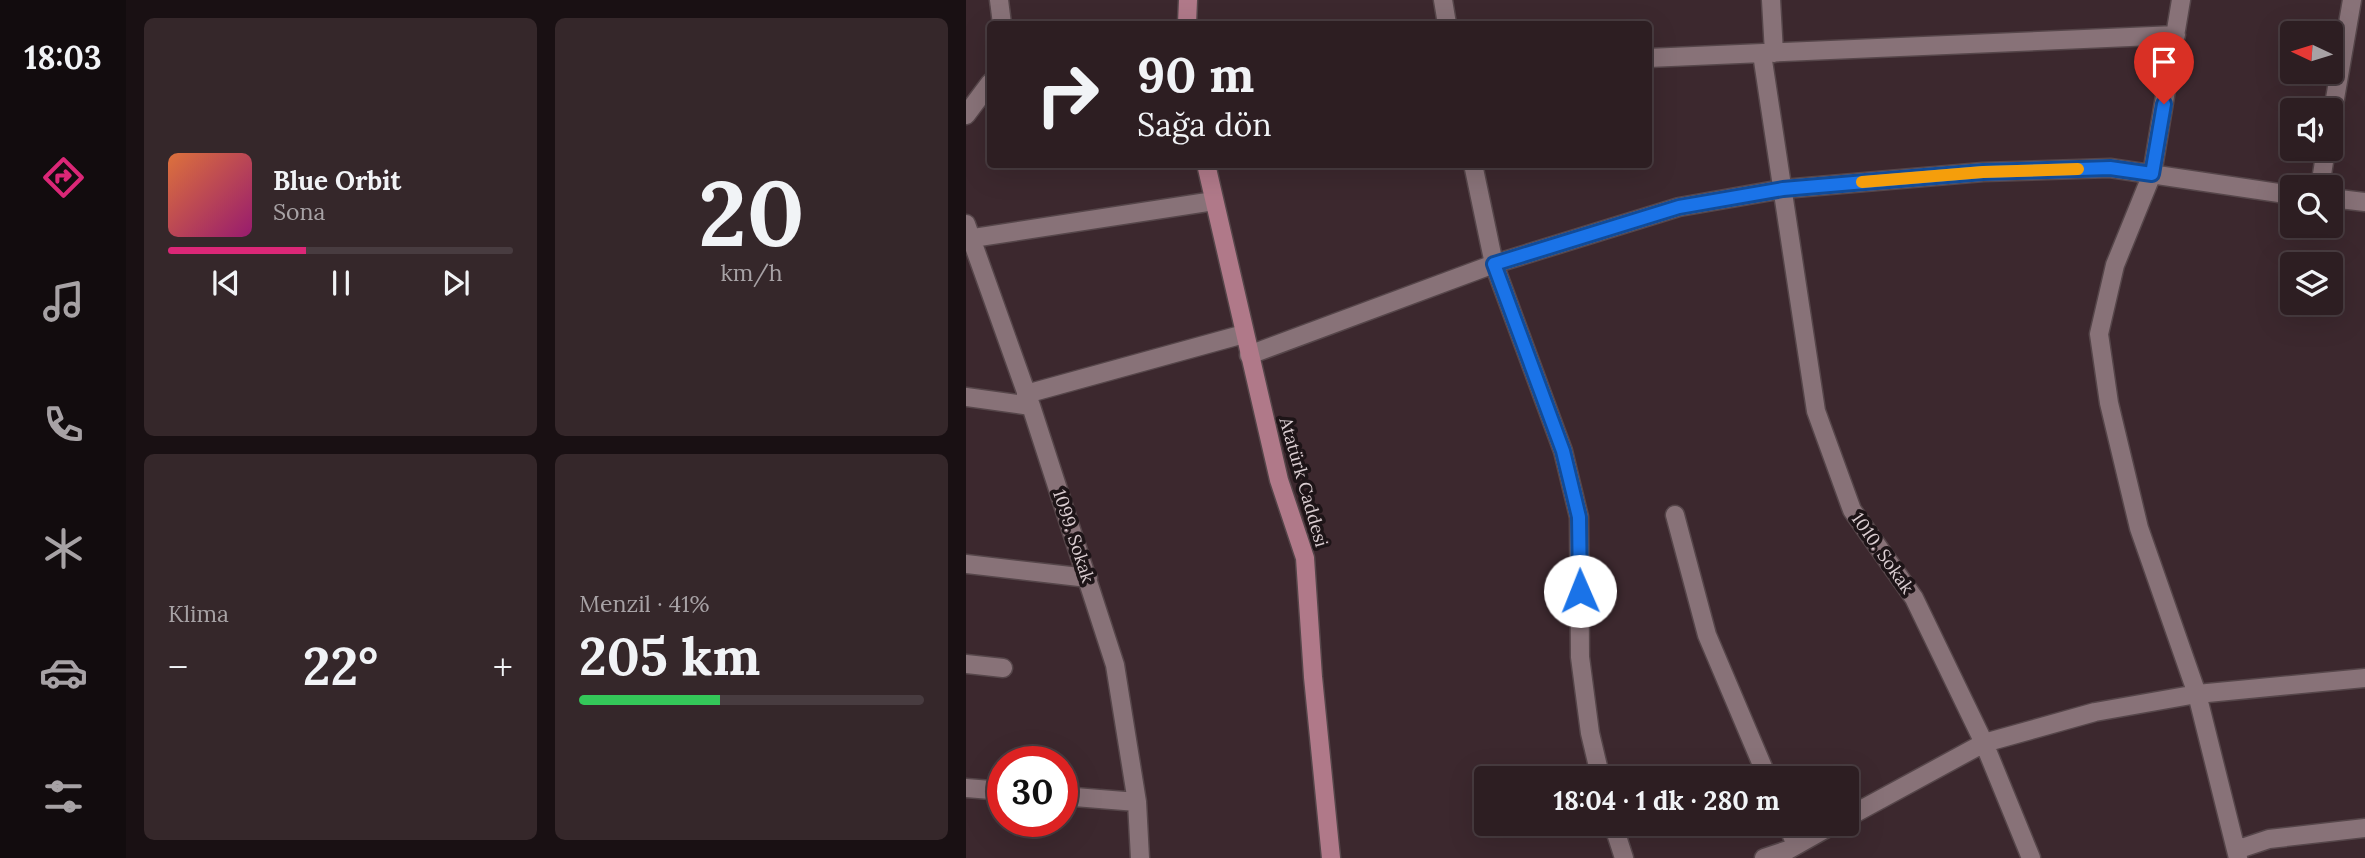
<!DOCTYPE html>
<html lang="tr">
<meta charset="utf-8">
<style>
:root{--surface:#2d1e22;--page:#35272a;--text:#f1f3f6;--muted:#a7a2a5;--line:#483c40;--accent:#db2777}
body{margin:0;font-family:Lora,serif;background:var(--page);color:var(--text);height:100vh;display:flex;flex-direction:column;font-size:26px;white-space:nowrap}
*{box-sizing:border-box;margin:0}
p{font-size:23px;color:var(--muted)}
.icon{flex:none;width:38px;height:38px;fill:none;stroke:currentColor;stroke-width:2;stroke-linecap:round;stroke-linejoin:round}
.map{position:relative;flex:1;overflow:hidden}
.sheet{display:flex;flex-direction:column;gap:18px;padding:18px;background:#191013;width:840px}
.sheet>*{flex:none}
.banner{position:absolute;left:21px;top:21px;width:665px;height:147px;border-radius:7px;box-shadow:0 7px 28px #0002,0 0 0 2px var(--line);background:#2d1e22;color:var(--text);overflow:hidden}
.needle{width:46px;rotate:274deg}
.controls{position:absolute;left:1314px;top:21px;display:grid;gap:14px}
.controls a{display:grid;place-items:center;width:63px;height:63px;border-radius:7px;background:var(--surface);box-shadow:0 7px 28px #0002,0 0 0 2px var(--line);font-size:35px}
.speed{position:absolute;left:21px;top:746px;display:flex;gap:14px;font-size:35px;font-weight:700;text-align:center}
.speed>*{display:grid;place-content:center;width:91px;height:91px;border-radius:50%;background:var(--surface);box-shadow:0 7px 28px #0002,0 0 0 2px var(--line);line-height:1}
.speed .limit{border:10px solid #d22;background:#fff;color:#111}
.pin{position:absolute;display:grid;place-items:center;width:60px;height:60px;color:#fff;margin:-72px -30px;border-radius:50% 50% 50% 0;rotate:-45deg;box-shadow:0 0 7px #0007}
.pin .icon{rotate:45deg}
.me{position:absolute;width:77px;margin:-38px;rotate:359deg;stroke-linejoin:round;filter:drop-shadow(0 0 5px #0008)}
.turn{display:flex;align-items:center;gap:24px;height:147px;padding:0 35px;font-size:32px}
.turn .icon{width:91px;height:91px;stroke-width:2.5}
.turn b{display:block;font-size:49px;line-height:60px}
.big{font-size:52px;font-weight:700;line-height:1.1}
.sheet .card{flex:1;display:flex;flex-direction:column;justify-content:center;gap:10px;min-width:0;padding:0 24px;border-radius:10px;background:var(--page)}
.sheet .dial{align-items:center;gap:0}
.dial b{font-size:91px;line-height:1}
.song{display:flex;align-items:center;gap:21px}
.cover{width:84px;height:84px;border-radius:10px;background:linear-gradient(135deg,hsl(20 70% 55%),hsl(320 70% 35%))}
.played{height:7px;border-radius:4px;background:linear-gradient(90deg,var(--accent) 40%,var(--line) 40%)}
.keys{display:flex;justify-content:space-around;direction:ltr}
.heat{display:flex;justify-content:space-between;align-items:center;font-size:38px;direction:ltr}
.charge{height:10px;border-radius:5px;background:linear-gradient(90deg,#34c759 41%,var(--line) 0)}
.sheet .tiles{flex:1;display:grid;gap:18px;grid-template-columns:repeat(2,1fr)}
.trip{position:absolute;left:508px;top:766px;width:385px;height:70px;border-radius:7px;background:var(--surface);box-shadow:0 7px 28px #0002,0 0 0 2px var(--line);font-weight:700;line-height:70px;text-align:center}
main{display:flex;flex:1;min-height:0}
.menu{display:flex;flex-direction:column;width:126px;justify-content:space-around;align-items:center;background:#120c0e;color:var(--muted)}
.menu .icon{width:49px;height:49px}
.menu .active{color:var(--accent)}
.menu b{font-size:32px;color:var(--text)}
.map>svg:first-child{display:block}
</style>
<main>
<nav class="menu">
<b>18:03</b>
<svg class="icon active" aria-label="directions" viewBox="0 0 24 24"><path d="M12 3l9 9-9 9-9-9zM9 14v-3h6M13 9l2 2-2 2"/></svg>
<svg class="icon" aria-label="music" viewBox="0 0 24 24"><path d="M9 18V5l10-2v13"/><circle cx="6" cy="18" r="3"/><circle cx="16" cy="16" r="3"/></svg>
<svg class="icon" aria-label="phone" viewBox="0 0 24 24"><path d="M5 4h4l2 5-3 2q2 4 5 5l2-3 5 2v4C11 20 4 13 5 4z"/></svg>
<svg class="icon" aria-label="climate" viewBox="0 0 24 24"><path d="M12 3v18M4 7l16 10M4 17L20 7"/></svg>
<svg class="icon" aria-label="car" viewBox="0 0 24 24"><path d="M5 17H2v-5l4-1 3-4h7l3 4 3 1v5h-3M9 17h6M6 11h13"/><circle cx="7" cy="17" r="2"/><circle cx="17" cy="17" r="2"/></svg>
<svg class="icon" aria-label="filters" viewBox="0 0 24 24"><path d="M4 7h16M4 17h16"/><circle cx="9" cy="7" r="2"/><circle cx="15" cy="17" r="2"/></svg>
</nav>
<section class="sheet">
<div class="tiles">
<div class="card">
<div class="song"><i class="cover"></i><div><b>Blue Orbit</b><p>Sona</p></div></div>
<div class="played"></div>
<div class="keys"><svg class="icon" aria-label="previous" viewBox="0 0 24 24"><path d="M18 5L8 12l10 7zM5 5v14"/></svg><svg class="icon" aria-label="pause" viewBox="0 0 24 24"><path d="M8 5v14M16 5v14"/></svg><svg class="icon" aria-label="next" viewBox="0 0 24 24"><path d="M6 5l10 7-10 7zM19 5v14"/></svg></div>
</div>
<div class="card dial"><b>20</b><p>km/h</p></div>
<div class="card"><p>Klima</p>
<div class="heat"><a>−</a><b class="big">22°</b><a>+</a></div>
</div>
<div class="card"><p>Menzil · 41%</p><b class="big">205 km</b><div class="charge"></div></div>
</div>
</section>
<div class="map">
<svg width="1399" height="858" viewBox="0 0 1399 858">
<rect width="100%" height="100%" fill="#3c282e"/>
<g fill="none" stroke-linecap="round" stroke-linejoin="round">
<defs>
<path id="minor" d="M33 0 36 24
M477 0 481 24
M805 0 808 53
M1215 0 1186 174 1149 265 1133 334 1143 403 1173 528 1231 694 1272 858
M796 54 850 411 886 510 948 598 1018 743 1065 858
M682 58 1210 35
M0 115 24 83
M1365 122 1386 0
M507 164 528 264 597 451 613 517 614 657 624 733 635 779
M1354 187 1360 149
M1365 198 1399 202
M0 224 65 406 149 665 171 802 174 858
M0 239 248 201
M283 355 528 264 713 207 817 189 1017 172 1144 168 1326 195
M60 394 278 334
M0 397 65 406
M709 515 741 635 802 779
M0 564 122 578
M0 664 37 668
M0 788 37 791
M96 796 171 802
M880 818 1018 743 1129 712 1231 694 1399 678
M647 824 658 858
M821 824 830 845
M1270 850 1303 839 1399 828
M798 858 822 850 868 824"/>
<path id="major" d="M221 24 222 0
M240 164 313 480 339 558 347 677 365 858"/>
</defs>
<!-- minor casing -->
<use href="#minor" stroke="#56464a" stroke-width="21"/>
<!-- major casing -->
<use href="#major" stroke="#56464a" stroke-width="21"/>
<!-- minor -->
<use href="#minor" stroke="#887278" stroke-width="18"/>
<!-- major -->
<use href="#major" stroke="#b07989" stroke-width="18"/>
</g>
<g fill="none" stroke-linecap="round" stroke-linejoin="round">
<defs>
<path id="route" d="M614 591 613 517 597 451 528 264 713 207 817 189 1017 172 1144 168 1186 174 1198 104"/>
</defs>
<!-- route casing -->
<use href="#route" stroke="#114b97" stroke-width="18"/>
<!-- route -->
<use href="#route" stroke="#1a73e8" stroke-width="12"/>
<!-- slow -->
<path stroke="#f59e0b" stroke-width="12" d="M896 182 1017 172 1112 169"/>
</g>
<g text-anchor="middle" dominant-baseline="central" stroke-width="7" stroke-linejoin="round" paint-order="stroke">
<!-- street labels -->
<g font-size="18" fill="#dacdd1" stroke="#1d1417">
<text transform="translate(338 482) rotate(74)">Atatürk Caddesi</text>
<text transform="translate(108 536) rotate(72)">1099. Sokak</text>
<text transform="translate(917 553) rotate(55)">1010. Sokak</text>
</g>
</g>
</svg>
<div class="controls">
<a><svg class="needle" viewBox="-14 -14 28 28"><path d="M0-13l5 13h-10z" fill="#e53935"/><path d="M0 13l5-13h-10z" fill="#a7a2a5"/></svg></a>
<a><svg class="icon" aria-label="sound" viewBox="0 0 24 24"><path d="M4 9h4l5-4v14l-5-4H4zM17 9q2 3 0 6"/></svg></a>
<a><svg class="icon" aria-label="search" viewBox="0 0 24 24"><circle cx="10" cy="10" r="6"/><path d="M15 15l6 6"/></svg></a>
<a><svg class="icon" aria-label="layers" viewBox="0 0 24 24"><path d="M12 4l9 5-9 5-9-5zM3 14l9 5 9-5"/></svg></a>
</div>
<div class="speed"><div class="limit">30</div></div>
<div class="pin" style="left:1198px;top:104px;background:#d93025"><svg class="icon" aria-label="arrive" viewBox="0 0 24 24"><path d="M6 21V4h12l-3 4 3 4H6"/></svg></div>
<svg class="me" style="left:614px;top:591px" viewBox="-20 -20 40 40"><circle r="19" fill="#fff"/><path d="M0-13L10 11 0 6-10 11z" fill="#1a73e8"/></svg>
<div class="trip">18:04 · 1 dk · 280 m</div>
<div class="banner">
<div class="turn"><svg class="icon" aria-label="right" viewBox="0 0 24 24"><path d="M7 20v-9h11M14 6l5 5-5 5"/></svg><div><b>90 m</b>Sağa dön</div></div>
</div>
</div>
</main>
